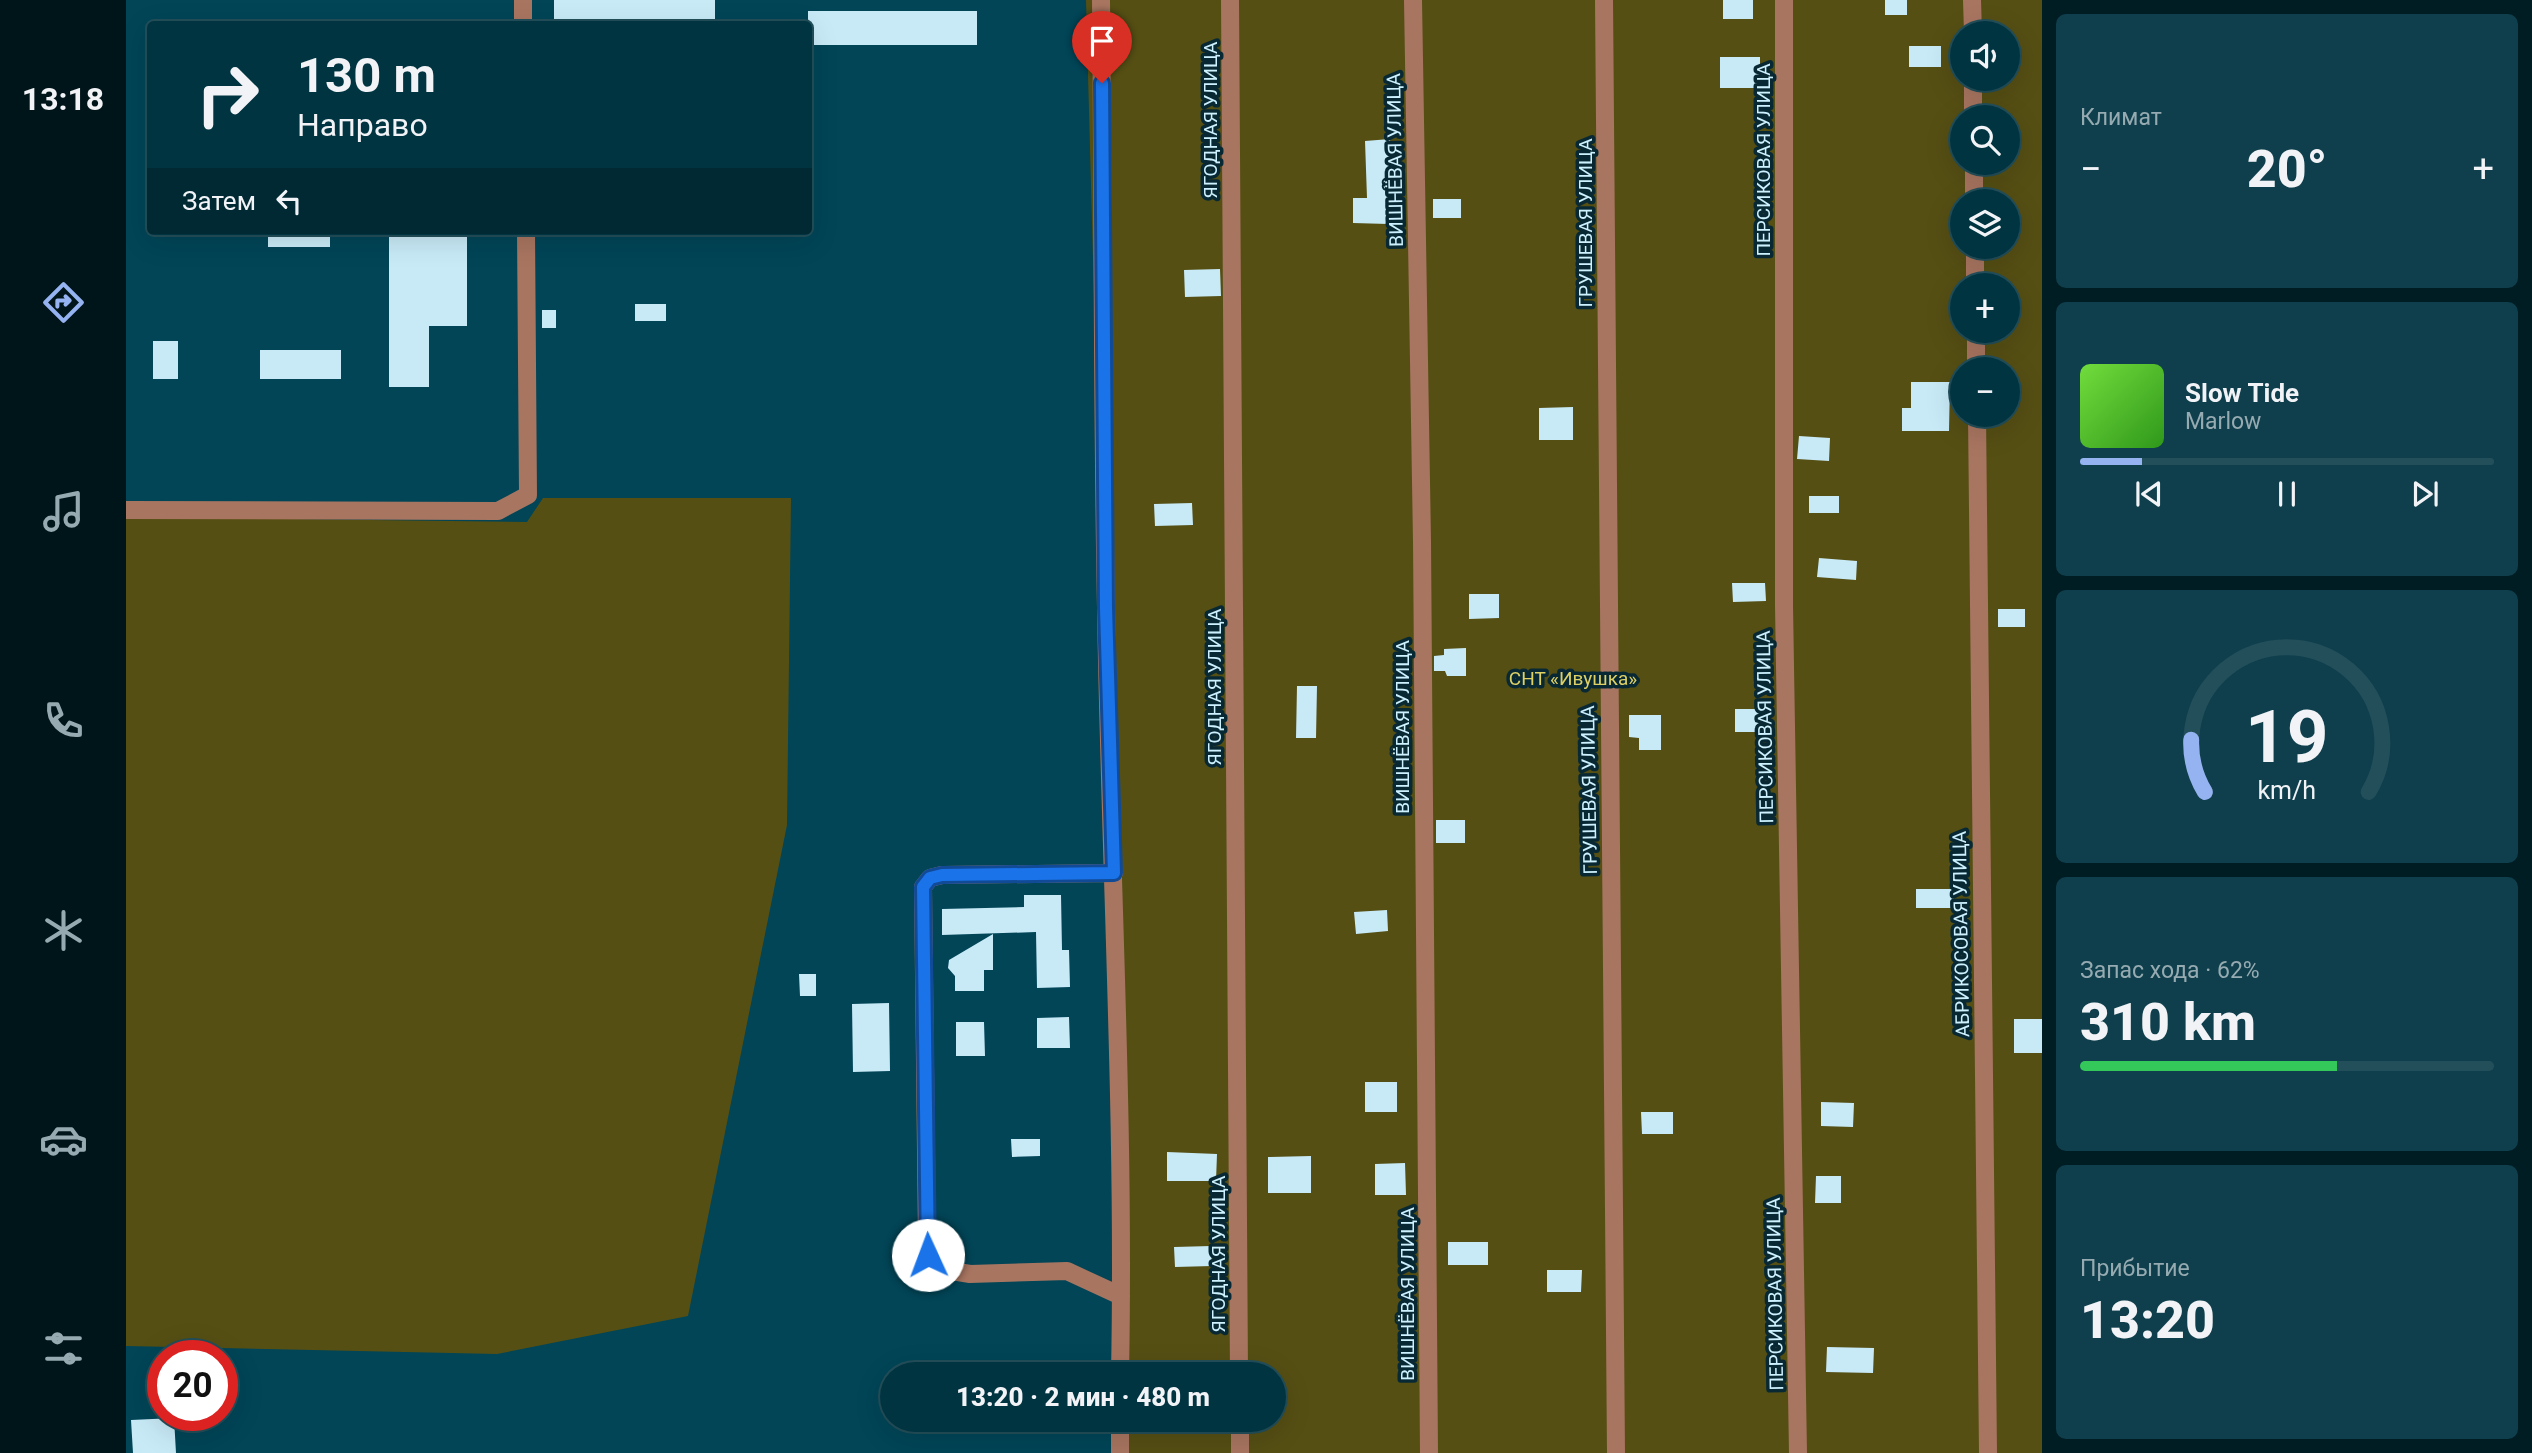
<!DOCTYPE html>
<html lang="ru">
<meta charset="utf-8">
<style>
:root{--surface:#013441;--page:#0f3f4c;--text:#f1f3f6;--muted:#96aab1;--line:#234f5a;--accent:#95b2f1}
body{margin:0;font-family:Roboto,sans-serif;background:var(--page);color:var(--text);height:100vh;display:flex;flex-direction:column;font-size:26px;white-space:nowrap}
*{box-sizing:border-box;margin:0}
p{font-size:23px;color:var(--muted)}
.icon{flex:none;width:38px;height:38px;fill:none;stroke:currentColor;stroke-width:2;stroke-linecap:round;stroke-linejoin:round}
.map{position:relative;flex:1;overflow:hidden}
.side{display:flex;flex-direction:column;gap:14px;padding:14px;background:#011d24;width:490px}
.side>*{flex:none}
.top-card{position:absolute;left:21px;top:21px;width:665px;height:214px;border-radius:7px;box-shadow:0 7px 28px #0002,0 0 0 2px var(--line);background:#013441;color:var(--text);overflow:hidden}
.fabs{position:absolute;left:1824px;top:21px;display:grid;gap:14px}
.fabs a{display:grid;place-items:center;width:70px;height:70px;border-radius:50%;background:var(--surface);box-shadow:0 7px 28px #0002,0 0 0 2px var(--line);font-size:35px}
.speed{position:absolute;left:21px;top:1340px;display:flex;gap:14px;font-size:35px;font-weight:700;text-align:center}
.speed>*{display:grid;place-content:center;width:91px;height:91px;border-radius:50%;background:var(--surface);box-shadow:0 7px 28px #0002,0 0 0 2px var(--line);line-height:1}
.speed .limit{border:10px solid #d22;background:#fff;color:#111}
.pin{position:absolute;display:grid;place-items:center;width:60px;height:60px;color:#fff;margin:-72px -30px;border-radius:50% 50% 50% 0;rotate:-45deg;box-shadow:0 0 7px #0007}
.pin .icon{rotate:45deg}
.me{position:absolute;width:77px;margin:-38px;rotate:358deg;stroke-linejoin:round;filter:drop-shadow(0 0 5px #0008)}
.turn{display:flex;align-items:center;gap:24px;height:147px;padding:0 35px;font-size:32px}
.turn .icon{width:91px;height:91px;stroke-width:2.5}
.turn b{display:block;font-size:49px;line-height:60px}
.then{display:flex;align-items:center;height:66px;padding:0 35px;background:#0003;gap:14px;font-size:26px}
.big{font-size:52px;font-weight:800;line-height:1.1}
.side .widget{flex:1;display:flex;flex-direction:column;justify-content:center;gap:10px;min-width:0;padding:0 24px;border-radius:10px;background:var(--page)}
.side .dial{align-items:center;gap:0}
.dial svg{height:182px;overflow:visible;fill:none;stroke:var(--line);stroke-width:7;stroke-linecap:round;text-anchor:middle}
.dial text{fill:var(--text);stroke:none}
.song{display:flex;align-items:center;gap:21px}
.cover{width:84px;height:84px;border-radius:10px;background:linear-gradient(135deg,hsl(100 70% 55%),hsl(110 70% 35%))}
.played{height:7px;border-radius:4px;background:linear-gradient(90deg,var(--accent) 15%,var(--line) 15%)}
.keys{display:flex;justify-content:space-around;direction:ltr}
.heat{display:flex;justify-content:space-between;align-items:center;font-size:38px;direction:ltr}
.charge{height:10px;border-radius:5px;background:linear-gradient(90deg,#34c759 62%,var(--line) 0)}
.trip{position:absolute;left:754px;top:1362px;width:406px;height:70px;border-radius:35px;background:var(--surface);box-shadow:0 7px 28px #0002,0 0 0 2px var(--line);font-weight:800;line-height:70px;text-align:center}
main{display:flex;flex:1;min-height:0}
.tabs{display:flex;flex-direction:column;width:126px;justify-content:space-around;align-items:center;background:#00151a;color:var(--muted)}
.tabs .icon{width:49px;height:49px}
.tabs .current{color:var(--accent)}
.tabs b{font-size:32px;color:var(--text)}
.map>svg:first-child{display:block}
</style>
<main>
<nav class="tabs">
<b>13:18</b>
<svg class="icon current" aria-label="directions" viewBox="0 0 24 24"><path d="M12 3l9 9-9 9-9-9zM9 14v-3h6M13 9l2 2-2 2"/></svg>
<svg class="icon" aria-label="music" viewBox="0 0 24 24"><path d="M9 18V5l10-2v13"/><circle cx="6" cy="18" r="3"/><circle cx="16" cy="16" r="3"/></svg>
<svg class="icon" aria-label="phone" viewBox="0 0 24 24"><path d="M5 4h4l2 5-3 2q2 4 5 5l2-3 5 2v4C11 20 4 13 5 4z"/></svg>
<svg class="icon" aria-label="climate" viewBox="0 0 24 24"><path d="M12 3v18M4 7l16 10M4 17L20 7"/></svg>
<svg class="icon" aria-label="car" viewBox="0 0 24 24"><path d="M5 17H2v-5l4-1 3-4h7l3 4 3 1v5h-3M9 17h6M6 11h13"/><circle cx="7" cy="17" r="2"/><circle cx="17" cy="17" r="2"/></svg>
<svg class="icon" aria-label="filters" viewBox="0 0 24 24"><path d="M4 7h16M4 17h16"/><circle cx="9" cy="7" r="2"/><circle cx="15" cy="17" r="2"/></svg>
</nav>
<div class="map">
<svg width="1916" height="1453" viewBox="0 0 1916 1453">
<rect width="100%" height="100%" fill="#014557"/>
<!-- green -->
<path fill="#554f14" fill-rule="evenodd" d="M960 0H1916V1453H999L998 1419H1148V1374H997ZM1836 33H1881V79H1836ZM1836 117H1881V163H1836ZM1836 201H1881V247H1836ZM1836 285H1881V331H1836ZM1836 369H1881V415H1836Z
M417 498H665L661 825 562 1316 371 1354 0 1346V517L401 522Z"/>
<!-- building -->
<path fill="#c8eaf7" d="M428 0H589V19H428Z
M1597 0H1627V19H1597Z
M1759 0H1781V15H1759Z
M682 11H851V45H682Z
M1783 46H1815V67H1783Z
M1594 57H1634V88H1594Z
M1264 139 1266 179H1262V224L1227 223V198H1241L1239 141Z
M1307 199H1335V218H1307Z
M142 231H204V247H142Z
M263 231H341V326H303V387H263Z
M1094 269 1095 296 1059 297 1058 270Z
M509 304H540V321H509Z
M416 310H430V328H416Z
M27 341H52V379H27Z
M134 350H215V379H134Z
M1785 382H1824L1823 431H1776V408H1785Z
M1447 407V440H1413V408Z
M1673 436 1704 438 1703 461 1671 459Z
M1683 496H1713V513H1683Z
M1066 503 1067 525 1029 526 1028 504Z
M1693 558 1731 561 1730 580 1691 577Z
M1606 583H1639L1640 601 1607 602Z
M1343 594H1373V618L1343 619Z
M1872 609H1899V627H1872Z
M1340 648V676H1321L1319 671H1308V656L1318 655V649Z
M1171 686H1191L1190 738H1170Z
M1609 709H1639V732H1609Z
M1503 715H1535V750H1513V738L1503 737Z
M1310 820H1339V843H1310Z
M1790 889H1828V908H1790Z
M898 895H935L936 950H943L944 987 911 988 910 932 816 935V909L898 907Z
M1261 910 1262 931 1230 934 1228 912Z
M867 934V970H858V991H829V976L822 968 823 960Z
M673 974H690V996H674Z
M763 1003 764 1071 727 1072 726 1004Z
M943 1017 944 1048H911V1018Z
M1888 1019H1916V1053H1888Z
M830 1022H858L859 1056H830Z
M1239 1082H1271V1112H1239Z
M1695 1102 1728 1103 1727 1127 1695 1126Z
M1515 1112H1547V1134H1516Z
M885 1139H914V1156L886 1157Z
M1041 1152 1091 1154 1090 1181H1041Z
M1185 1156V1193H1142V1157Z
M1279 1163 1280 1195H1249V1164Z
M1690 1176H1715V1203H1689Z
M1322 1242H1362V1265H1322Z
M1085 1246 1086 1266 1049 1267 1048 1247Z
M1421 1270H1456L1455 1292H1421Z
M1701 1347 1748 1348 1747 1373 1700 1372Z
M48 1418 50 1453H7L5 1420Z"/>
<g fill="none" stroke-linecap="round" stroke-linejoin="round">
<!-- minor -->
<path stroke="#a87560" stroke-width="18" d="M397 0V24
M975 0C977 202 976 405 980 608 984 863 999 1118 994 1374
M1104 0 1113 1374
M1287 0 1296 542 1303 1453
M1478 0 1490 1453
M1658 0V606L1672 1453
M1846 0 1847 33
M1847 79V117
M1848 163V201
M1849 247V285
M1850 331V369
M1851 415 1862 1453
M0 510 372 511 402 495 400 231
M988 873 816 875 804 878 797 887 801 1239 802 1255 820 1270 844 1274 941 1271 995 1296
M994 1419V1453
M1114 1419V1453"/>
</g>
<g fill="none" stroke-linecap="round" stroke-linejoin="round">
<defs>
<path id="route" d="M802 1255 797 887 804 878 816 875 988 873 980 608 976 83"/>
</defs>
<!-- route casing -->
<use href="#route" stroke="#114b97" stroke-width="18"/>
<!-- route -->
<use href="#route" stroke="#1a73e8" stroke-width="12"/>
</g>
<g text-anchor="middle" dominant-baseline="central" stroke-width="7" stroke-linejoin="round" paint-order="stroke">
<!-- street labels -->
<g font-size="19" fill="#cdf1fe" stroke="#082933">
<text transform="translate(1084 120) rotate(-90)">ЯГОДНАЯ УЛИЦА</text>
<text transform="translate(1269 160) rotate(-91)">ВИШНЁВАЯ УЛИЦА</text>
<text transform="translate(1637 160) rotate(-90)">ПЕРСИКОВАЯ УЛИЦА</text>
<text transform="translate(1459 223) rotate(-90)">ГРУШЕВАЯ УЛИЦА</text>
<text transform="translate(1088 687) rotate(-90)">ЯГОДНАЯ УЛИЦА</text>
<text transform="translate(1276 727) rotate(-90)">ВИШНЁВАЯ УЛИЦА</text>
<text transform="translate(1639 727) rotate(-91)">ПЕРСИКОВАЯ УЛИЦА</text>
<text transform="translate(1463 790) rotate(-91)">ГРУШЕВАЯ УЛИЦА</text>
<text transform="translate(1835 934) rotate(-91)">АБРИКОСОВАЯ УЛИЦА</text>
<text transform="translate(1092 1254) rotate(-90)">ЯГОДНАЯ УЛИЦА</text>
<text transform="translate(1281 1294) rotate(-90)">ВИШНЁВАЯ УЛИЦА</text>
<text transform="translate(1649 1294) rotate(-91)">ПЕРСИКОВАЯ УЛИЦА</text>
</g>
<!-- park labels -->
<g font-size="19" fill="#ddd065" stroke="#082933">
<text x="1447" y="678">СНТ «Ивушка»</text>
</g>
</g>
</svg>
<div class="fabs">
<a><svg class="icon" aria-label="sound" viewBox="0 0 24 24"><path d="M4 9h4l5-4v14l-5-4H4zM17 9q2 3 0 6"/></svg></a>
<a><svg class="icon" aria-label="search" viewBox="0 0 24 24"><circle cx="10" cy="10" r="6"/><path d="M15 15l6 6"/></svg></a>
<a><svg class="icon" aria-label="layers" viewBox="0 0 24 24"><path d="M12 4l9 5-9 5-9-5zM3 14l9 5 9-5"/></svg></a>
<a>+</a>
<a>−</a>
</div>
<div class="speed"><div class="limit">20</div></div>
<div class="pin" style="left:976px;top:83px;background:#d93025"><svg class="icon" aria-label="arrive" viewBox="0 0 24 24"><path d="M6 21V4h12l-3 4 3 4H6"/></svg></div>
<svg class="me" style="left:802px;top:1255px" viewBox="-20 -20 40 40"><circle r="19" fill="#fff"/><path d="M0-13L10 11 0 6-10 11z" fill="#1a73e8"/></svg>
<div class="trip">13:20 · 2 мин · 480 m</div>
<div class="top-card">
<div class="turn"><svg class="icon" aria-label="right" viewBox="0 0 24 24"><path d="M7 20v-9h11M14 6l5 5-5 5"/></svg><div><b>130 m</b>Направо</div></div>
<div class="then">Затем<svg class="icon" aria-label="left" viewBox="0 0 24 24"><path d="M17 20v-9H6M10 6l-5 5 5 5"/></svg></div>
</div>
</div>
<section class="side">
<div class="widget"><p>Климат</p>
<div class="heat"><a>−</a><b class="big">20°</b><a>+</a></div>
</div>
<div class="widget">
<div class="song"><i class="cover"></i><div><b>Slow Tide</b><p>Marlow</p></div></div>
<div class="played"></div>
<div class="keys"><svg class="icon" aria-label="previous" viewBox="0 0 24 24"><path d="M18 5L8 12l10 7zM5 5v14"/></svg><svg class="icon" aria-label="pause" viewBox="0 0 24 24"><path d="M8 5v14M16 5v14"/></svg><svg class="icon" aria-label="next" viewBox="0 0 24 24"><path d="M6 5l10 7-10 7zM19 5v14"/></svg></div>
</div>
<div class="widget dial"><svg viewBox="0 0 100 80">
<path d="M14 69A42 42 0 1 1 86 69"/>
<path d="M14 69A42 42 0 0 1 8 46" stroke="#95b2f1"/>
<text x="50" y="56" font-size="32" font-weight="700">19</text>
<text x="50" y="72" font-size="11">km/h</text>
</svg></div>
<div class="widget"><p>Запас хода · 62%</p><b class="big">310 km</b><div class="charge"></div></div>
<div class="widget"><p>Прибытие</p><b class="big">13:20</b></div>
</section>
</main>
